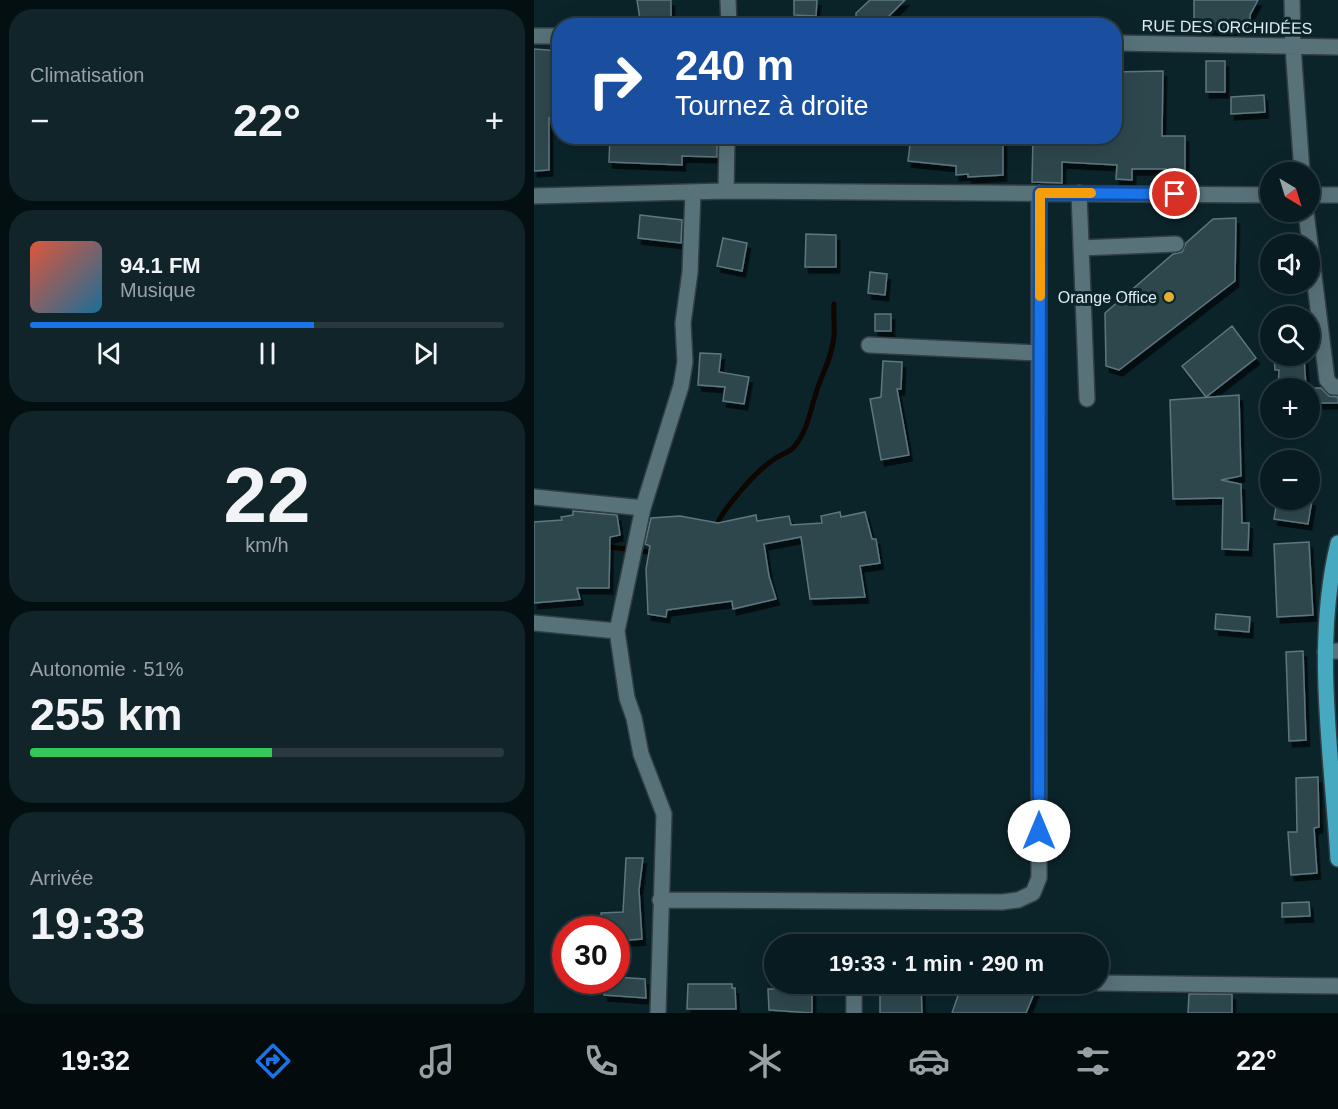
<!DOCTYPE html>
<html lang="fr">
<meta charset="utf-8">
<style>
:root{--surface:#081b20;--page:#112429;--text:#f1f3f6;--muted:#98a1a5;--line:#29393e;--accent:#1a73e8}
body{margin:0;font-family:Arial,sans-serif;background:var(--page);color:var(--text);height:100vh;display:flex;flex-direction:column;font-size:22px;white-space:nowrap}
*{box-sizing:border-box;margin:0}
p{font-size:20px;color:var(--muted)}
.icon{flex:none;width:33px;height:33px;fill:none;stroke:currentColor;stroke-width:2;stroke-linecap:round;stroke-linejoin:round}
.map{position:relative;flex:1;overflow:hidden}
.details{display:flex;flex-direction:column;gap:9px;padding:9px;background:#040f12;width:534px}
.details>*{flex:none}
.banner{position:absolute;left:18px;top:18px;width:570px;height:126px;border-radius:24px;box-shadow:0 6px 24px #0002,0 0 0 2px var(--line);background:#1a4fa0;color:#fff;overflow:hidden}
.needle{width:39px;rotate:142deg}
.controls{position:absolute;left:726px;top:162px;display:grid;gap:12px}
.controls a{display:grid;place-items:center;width:60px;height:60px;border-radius:50%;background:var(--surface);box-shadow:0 6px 24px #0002,0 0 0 2px var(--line);font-size:30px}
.speed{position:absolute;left:18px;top:916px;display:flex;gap:12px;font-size:30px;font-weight:700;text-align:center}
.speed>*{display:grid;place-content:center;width:78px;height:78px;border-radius:50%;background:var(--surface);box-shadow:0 6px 24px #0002,0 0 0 2px var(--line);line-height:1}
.speed .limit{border:9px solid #d22;background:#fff;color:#111}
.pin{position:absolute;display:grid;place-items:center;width:51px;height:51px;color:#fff;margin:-26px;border:3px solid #fff;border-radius:50%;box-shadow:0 2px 6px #0007}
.me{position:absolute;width:66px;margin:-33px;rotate:0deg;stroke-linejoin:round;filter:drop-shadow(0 0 4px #0008)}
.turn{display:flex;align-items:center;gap:21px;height:126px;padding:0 24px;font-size:27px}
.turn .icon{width:78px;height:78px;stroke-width:2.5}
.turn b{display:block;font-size:42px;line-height:51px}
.big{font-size:45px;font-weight:700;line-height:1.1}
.details .card{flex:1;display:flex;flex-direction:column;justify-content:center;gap:9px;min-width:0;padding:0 21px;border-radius:24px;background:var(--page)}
.details .dial{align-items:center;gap:0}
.dial b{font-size:78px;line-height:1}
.song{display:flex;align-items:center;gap:18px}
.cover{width:72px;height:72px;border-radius:9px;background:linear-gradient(135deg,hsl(10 70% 55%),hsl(200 70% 35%))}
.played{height:6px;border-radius:3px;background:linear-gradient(90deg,var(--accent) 60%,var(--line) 60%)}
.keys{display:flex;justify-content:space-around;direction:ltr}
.heat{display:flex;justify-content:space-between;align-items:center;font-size:33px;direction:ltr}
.charge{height:9px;border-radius:4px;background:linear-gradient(90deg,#34c759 51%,var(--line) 0)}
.trip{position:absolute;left:230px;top:934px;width:345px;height:60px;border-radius:30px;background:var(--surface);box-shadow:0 6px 24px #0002,0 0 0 2px var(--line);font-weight:700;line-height:60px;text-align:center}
.tab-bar{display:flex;height:96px;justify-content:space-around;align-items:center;background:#030b0d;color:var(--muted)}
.tab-bar .icon{width:42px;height:42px}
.tab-bar .current{color:var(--accent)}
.tab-bar b{font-size:27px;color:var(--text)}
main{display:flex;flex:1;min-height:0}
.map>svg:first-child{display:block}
</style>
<main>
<section class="details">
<div class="card"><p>Climatisation</p>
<div class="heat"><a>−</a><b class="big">22°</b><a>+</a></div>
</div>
<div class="card">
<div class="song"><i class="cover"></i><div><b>94.1 FM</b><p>Musique</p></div></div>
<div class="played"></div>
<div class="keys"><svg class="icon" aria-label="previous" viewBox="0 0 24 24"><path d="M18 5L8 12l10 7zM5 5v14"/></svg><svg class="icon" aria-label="pause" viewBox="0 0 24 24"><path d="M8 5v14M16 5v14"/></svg><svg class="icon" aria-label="next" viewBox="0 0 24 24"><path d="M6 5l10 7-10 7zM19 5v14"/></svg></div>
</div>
<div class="card dial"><b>22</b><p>km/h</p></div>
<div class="card"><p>Autonomie · 51%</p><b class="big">255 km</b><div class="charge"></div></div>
<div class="card"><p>Arrivée</p><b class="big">19:33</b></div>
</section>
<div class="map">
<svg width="804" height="1013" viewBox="0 0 804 1013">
<defs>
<filter id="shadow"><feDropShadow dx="3.5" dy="6" stdDeviation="0" flood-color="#0009"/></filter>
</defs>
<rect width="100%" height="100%" fill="#0b242a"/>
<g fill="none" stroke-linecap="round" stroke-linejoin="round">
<!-- stream -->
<path stroke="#100600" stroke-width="5" d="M181 529C186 512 222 471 239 460 245 455 254 453 259 448 273 433 276 412 282 393 288 373 298 358 300 336 301 326 299 315 300 304
M69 546 122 553"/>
</g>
<!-- building -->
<path fill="#2e474e" stroke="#5d777e" stroke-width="1.5" filter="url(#shadow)" d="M103 0H137V19L130 26H107Z
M260 0H283L282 16 260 15Z
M336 0H371L352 19 338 20V26H322V13Z
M660 0H724L716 15V23L712 28 700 27V30L660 28Z
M0 49 26 51 23 118H15V170L0 171Z
M672 61H691V92H672Z
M629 71 628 136H651V185L632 184V169H598V180L582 179 583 165 528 162V183L498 182 499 136H583L580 72Z
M730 95 731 112 697 114V97Z
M76 136H183V157L148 156V165L75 162Z
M377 136H469V175L434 177V174L422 175V166L374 161Z
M106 215 148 220 147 243 104 238Z
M702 218 701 281 585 370 572 366 571 313 639 254 648 252 652 243 679 219Z
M272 234 302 235V267H271Z
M189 238 213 243 208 271 183 266Z
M336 272 353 274 351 295 334 293Z
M341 314H357V331H341Z
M698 326 722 358 672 397 648 366Z
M166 353 187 354 185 372 215 377 210 404 189 401 191 387 164 385Z
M740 356H770L772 388H744L745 370H741Z
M349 361 368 362 367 389H363L375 455 347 460 336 399 347 397Z
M776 388H787L795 396 804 397V403H776Z
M705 395 707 476 687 480 707 484 708 523H715L714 550 688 549 689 498 639 499 636 400Z
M743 500H778L774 524 740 519Z
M39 511 83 515 86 535 76 537 75 588H43L46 599 0 603V522L28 520 27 517 39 515Z
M306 512 307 517 331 512 338 539H342L346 563 326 566 331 597 276 599 267 537 230 544 235 576 242 599 199 609 198 601 133 610 132 617 114 614 112 569 116 546 111 544 117 518 146 516 184 523 222 515 223 521 255 516 257 525 288 523 287 516Z
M775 542 779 615 743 617 740 544Z
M682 614 716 617 715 632 681 629Z
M769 651 772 740 755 741 752 652Z
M784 777 785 827 780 828 783 873 757 875 754 832H763L762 778Z
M92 858H109L105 890 108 939 82 941V930H68L67 913 89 912Z
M775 902 776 916 748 917V903Z
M82 977 111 979 112 998 70 995 71 981H82Z
M154 984H198V988H201L202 1009H153Z
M346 984H387L388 1013H346Z
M428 984H504L492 1013H418Z
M234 989H278V1013L235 1010Z
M655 994H698V1013H654Z"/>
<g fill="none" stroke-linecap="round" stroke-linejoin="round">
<defs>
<path id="minor" d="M194 0 195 26
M758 0 759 47 768 172
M0 36H26
M580 43 804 47
M192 191 193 136
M545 193 553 399
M776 195H804
M0 196 192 191 736 195
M772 212 793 380 799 387H804
M547 248 642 244
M335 345 505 353
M0 497 109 508
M0 623 83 631
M791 652 804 651
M126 900 468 902 484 900 499 893 505 878V193
M564 983 804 986
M124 1013 130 814 107 754 100 718 93 698 83 631 109 508 147 386 151 362 149 323 156 272 159 192
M320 1013V989"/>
<path id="major" d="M804 543C779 644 798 756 804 859"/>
</defs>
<!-- minor casing -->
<use href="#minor" stroke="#313e43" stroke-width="18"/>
<!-- major casing -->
<use href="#major" stroke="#313e43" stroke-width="18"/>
<!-- minor -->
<use href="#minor" stroke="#587279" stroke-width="15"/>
<!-- major -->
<use href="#major" stroke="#46a9c0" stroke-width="15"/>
</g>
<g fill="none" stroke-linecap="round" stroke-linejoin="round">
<defs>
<path id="route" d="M505 831 506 193 641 194"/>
</defs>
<!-- route casing -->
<use href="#route" stroke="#114b97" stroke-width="15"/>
<!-- route -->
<use href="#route" stroke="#1a73e8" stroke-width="10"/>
<!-- slow -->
<path stroke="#f59e0b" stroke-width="10" d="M506 296V193H557"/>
</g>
<!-- markers -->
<circle fill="#e2af34" stroke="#0b242a" stroke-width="2" cx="635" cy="297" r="6"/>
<g text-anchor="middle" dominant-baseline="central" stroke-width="6" stroke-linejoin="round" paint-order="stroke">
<!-- street labels -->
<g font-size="16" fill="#deecf0" stroke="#0b242a">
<text transform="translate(693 27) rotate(1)">RUE DES ORCHIDÉES</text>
</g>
<!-- poi labels -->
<g font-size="16" fill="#deecf0" stroke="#0b242a" text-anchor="end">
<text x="623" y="297">Orange Office</text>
</g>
</g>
</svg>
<div class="controls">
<a><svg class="needle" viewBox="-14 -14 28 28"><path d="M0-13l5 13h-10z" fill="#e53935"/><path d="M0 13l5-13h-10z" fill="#98a1a5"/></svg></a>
<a><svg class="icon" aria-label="sound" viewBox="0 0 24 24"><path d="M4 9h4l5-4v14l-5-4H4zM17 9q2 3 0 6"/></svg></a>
<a><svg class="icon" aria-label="search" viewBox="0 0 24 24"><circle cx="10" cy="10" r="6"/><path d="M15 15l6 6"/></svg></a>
<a>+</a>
<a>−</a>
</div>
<div class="speed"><div class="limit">30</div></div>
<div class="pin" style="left:641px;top:194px;background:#d93025"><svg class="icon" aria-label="arrive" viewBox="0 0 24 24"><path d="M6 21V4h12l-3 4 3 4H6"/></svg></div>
<svg class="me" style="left:505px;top:831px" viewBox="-20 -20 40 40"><circle r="19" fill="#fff"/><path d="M0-13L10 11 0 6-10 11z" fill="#1a73e8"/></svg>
<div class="trip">19:33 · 1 min · 290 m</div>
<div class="banner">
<div class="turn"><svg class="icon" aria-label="right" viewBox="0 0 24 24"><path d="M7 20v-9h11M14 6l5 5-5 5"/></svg><div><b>240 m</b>Tournez à droite</div></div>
</div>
</div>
</main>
<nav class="tab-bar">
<b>19:32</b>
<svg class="icon current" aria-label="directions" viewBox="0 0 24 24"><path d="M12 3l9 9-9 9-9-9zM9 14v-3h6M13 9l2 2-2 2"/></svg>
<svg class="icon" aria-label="music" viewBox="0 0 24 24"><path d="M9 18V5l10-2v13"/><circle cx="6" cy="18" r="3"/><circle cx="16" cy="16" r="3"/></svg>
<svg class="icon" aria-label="phone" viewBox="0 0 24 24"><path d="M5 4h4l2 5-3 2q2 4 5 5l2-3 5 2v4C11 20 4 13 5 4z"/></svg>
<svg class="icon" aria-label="climate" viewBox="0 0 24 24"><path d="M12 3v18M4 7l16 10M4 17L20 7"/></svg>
<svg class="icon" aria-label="car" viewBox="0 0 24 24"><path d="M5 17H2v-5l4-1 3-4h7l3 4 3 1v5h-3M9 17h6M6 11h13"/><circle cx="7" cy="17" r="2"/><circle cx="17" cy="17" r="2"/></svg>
<svg class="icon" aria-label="filters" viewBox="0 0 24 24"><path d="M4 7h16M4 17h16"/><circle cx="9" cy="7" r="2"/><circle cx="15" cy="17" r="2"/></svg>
<b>22°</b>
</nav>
